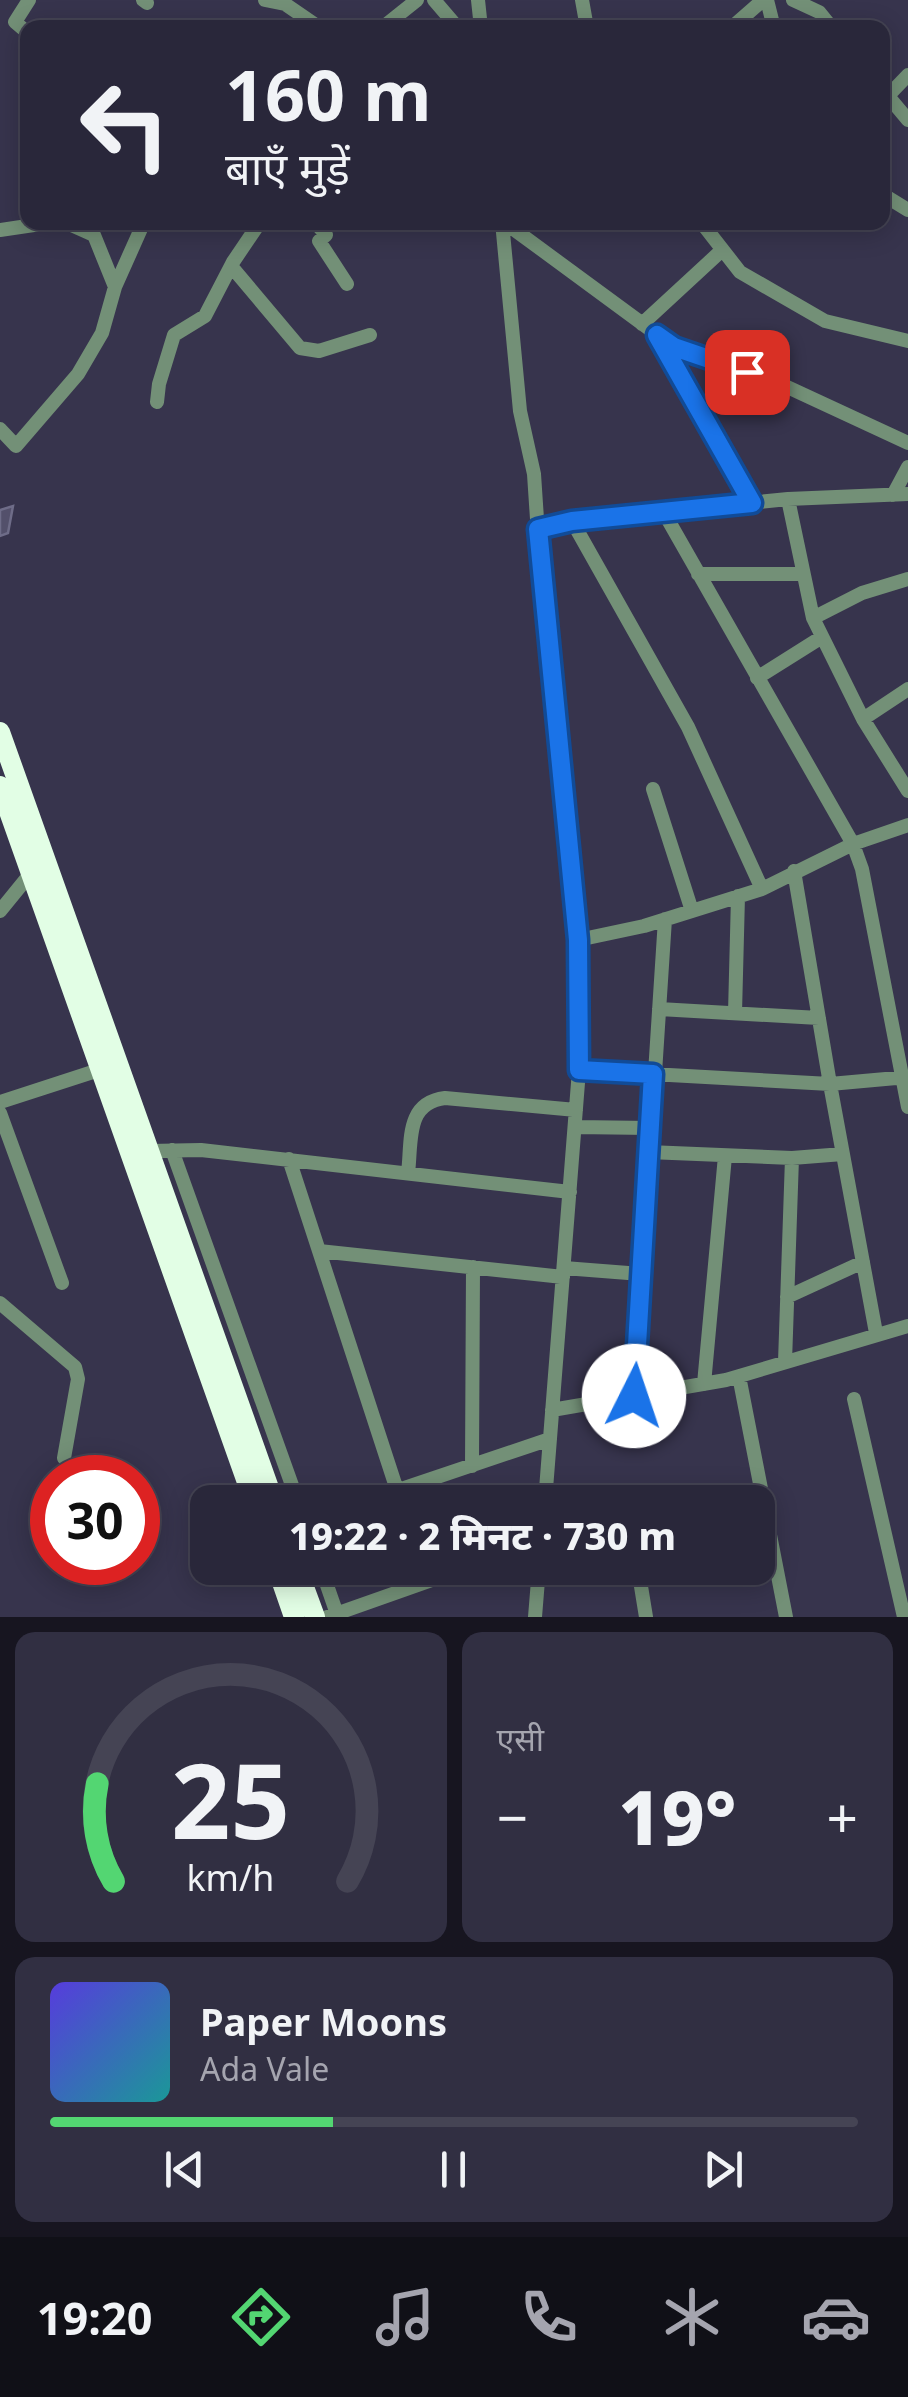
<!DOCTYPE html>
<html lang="hi">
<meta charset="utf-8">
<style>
:root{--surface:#29273a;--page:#312f42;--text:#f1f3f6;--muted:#a5a5af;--line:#454454;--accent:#53d672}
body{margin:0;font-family:"Noto Sans","Noto Sans Devanagari",sans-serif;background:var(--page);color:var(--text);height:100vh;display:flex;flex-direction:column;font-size:38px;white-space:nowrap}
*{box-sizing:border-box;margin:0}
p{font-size:32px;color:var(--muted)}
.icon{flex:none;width:55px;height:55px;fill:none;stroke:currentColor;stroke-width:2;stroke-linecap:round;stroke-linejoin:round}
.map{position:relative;height:1617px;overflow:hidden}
.sheet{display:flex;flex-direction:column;gap:15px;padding:15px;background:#171520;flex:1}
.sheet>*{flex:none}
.hud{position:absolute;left:20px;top:20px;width:870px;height:210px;border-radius:20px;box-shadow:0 5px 25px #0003,0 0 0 2px var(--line);background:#29273a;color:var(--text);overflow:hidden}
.speed{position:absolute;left:30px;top:1455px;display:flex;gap:20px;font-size:50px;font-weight:700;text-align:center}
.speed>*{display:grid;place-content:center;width:130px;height:130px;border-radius:50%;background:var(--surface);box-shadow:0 5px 25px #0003,0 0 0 2px var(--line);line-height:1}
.speed .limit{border:15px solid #d22;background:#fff;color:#111}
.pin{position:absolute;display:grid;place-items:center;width:85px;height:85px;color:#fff;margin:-42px;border-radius:20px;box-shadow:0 5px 15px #0006}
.me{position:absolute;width:110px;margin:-55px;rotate:4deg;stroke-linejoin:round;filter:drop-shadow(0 0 8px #0008)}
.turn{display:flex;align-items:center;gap:35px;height:210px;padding:0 40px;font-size:45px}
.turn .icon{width:130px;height:130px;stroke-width:2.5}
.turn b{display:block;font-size:70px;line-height:85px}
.big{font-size:75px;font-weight:800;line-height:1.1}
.sheet .tile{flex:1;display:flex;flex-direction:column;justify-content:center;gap:15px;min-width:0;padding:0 35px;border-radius:20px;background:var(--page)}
.sheet .dial{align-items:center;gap:0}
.dial svg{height:260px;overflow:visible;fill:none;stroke:var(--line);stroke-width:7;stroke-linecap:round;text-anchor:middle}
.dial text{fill:var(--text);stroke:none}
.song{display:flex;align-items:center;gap:30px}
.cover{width:120px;height:120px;border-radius:15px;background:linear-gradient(135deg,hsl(250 70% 55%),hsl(180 70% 35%))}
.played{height:10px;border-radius:5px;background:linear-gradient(90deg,var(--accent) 35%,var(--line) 35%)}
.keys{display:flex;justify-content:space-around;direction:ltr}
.heat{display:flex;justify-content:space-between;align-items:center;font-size:55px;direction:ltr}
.sheet .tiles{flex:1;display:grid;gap:15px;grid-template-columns:1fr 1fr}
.tile:last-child{grid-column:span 2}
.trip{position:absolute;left:190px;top:1485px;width:585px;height:100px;border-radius:20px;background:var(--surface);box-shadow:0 5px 25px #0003,0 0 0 2px var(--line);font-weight:800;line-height:100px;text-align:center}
.menu{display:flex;height:160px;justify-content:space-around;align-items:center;background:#101017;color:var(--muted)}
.menu .icon{width:70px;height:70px}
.menu .active{color:var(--accent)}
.menu b{font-size:45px;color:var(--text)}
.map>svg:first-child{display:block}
</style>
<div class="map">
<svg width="908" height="1617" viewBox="0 0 908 1617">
<rect width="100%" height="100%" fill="#37344d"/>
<!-- building -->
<path fill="#53506b" stroke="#6e6c88" stroke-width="2.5" d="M13 506 8 533 0 536V510Z"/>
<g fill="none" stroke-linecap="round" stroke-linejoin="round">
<!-- minor -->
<path stroke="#739077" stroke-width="14" d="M143 0 147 3
M265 0 285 4 320 28
M434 0 458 28
M478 0 481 28
M582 0 587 28
M767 0 774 28
M793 0 819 12 832 28
M382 28 417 0
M731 28 763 0
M28 33 15 22 29 0
M882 89 908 120
M883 101 908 75
M882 194 908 210
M315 222 326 235 319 241 347 284
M502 222 520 411 534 474 539 549 578 940 579 1070 545 1502
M504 222 674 347 783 385 908 443
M701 222 740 272 825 321 908 341
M0 230 54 222
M231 266 300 348 319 351 370 335
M115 287 144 222
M642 324 721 251
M660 340 752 503
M157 402 159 384 174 335 205 316 233 262 256 228 250 222
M0 429 16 446 78 374 102 333 115 287 94 235 65 222
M893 495 908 467
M788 499 813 618 863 719 908 791
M663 511 853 844 862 869 908 1107
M572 521 688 727 762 889 853 844 908 825
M538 529 572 521 788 499 908 494
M698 574H802
M813 618 862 593 908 579
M757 678 822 637
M863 719 908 689
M653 789 692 911
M0 911 31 873
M578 940 644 926 762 889
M659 1009 819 1018
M735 1013 738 896
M579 1070 830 1084 794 871
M0 1102 102 1069
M0 1113 62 1283
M575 1127 650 1128
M172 1150 298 1502
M149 1151 201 1150 570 1192
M648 1152 792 1158 843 1154
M289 1159 397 1490
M408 1173C412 1141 405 1103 445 1098L576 1110
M319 1251 563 1277
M564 1268 641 1274
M787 1297 863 1262
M0 1303 75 1367 78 1379 64 1458
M876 1333 830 1084 908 1077
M785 1362 792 1158
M739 1376 786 1617
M704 1384 725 1156
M634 1396 665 919
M854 1399 904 1617
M552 1410 726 1380 908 1326
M472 1466 473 1267
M363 1502 550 1439
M321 1568 338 1617
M638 1568 646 1617
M327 1617 466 1568
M535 1617 539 1568"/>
<!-- highway -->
<path stroke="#e2fee5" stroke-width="20" d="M0 732 274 1502
M0 786 254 1502
M277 1568 294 1617
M297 1568 315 1617"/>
</g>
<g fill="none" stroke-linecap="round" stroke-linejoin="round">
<defs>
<path id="route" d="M634 1396 653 1074 579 1070 578 940 538 529 572 521 752 503 657 335 674 347 747 372"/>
</defs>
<!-- route casing -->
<use href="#route" stroke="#114b97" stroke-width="25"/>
<!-- route -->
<use href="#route" stroke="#1a73e8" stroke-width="18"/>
</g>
</svg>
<div class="speed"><div class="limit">30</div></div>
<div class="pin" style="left:747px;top:372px;background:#d93025"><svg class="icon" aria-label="arrive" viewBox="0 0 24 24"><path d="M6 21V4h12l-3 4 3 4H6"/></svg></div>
<svg class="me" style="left:634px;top:1396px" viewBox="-20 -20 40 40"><circle r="19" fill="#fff"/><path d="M0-13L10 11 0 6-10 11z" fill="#1a73e8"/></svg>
<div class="trip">19:22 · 2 मिनट · 730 m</div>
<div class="hud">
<div class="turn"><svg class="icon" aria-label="left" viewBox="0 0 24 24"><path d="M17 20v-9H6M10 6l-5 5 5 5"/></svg><div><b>160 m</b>बाएँ मुड़ें</div></div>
</div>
</div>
<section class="sheet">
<div class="tiles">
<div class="tile dial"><svg viewBox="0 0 100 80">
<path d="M14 69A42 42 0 1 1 86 69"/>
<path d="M14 69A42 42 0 0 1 9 39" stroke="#53d672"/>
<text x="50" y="56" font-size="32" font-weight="700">25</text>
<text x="50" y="72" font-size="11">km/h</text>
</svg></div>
<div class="tile"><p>एसी</p>
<div class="heat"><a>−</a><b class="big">19°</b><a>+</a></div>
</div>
<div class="tile">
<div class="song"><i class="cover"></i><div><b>Paper Moons</b><p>Ada Vale</p></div></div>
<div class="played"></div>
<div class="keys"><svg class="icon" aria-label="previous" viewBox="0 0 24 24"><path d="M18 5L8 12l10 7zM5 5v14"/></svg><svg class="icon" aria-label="pause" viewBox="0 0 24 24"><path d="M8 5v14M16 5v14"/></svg><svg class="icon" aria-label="next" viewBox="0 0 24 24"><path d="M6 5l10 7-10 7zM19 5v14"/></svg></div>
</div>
</div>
</section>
<nav class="menu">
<b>19:20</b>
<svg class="icon active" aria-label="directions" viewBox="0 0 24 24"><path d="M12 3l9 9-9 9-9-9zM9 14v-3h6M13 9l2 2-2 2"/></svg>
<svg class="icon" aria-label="music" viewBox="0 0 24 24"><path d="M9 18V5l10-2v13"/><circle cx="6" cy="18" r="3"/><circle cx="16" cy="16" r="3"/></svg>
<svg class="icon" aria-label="phone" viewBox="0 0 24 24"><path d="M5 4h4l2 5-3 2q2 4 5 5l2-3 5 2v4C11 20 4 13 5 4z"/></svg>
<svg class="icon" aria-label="climate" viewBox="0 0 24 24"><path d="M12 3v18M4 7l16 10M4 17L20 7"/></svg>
<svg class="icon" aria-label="car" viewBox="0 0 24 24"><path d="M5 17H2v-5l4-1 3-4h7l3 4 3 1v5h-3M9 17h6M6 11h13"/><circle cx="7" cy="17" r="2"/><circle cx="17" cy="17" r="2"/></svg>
</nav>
